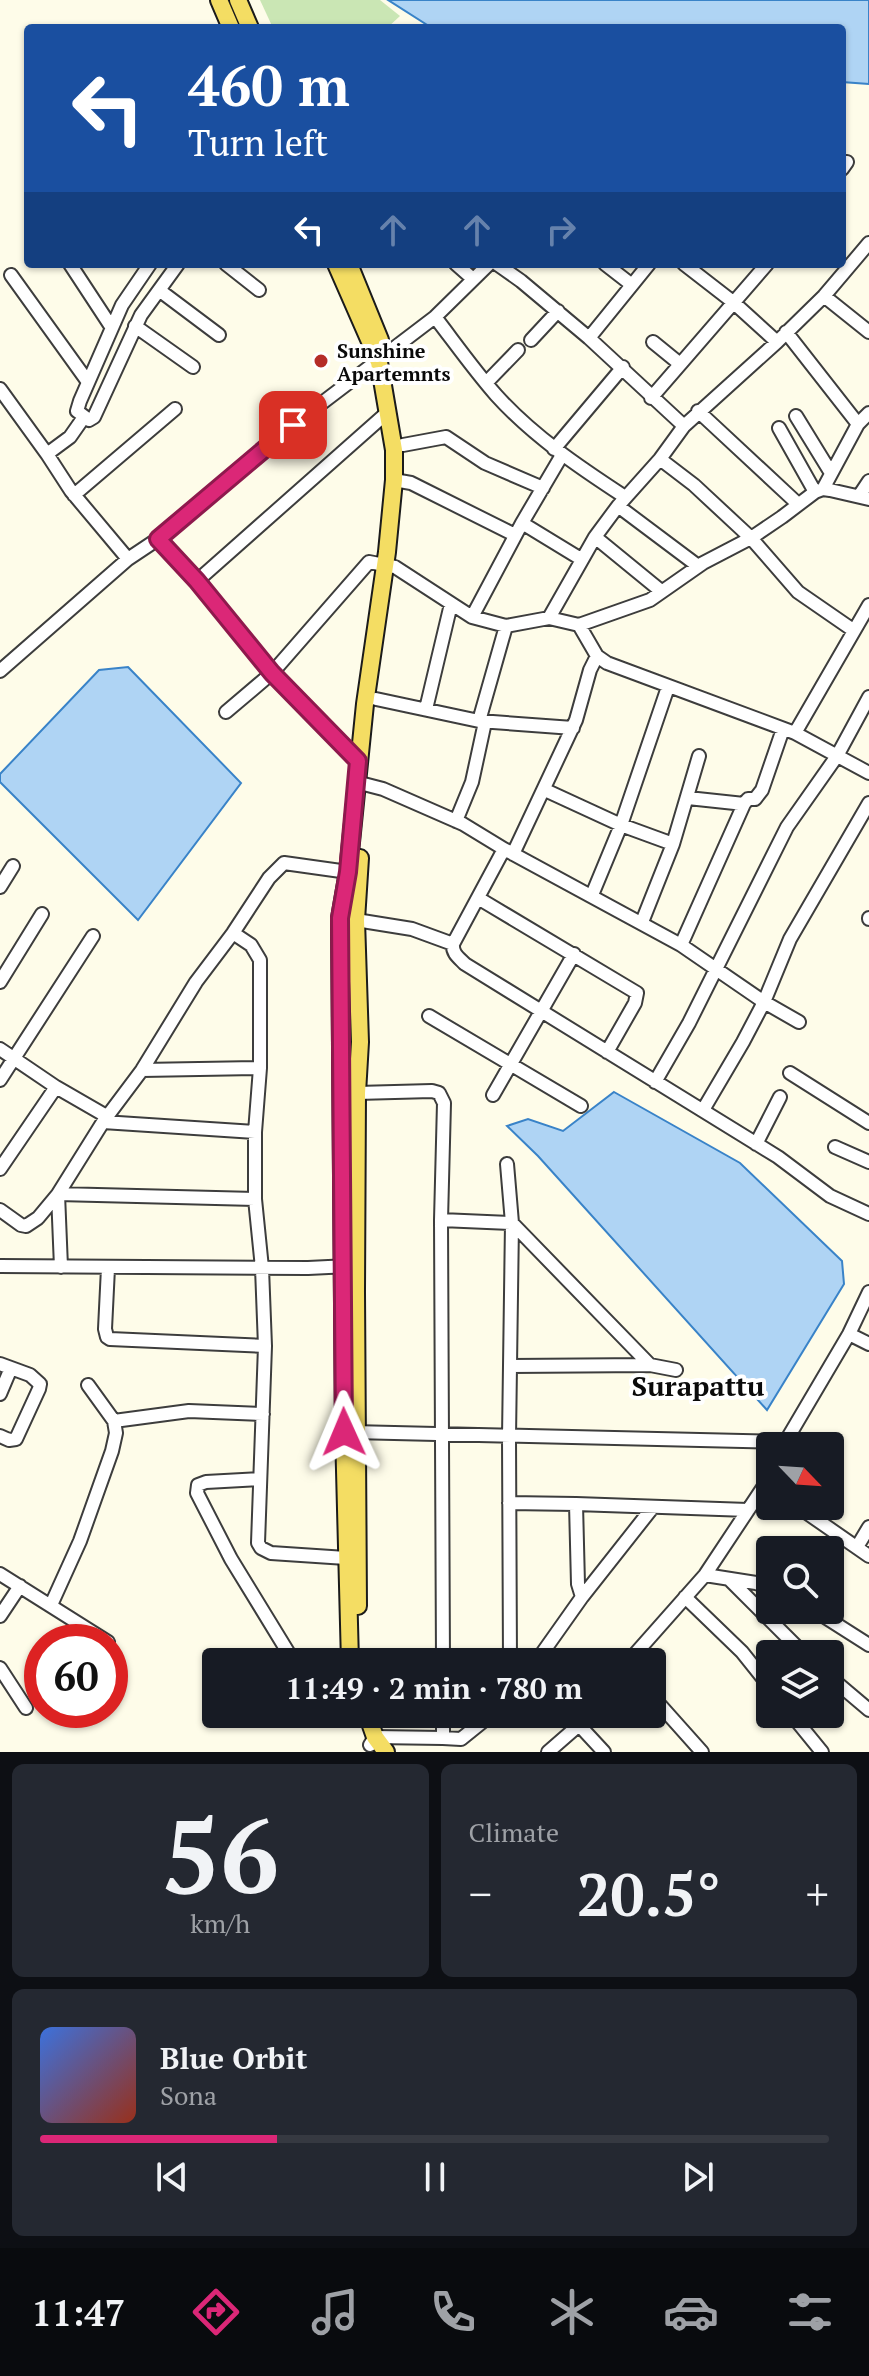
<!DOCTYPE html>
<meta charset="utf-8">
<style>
:root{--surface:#171b24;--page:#242831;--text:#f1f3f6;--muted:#9ea1a6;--line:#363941;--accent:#db2777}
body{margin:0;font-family:"PT Serif",serif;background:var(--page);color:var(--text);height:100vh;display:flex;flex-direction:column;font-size:30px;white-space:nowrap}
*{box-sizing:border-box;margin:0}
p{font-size:26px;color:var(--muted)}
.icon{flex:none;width:44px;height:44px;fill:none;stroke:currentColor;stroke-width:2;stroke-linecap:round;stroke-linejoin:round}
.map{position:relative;height:1752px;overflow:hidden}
.sheet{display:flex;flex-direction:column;gap:12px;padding:12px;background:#0d0f14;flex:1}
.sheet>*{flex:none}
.banner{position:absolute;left:24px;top:24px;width:822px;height:244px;border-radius:8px;box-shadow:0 2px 6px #0004;background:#1a4fa0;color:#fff;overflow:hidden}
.needle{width:52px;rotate:115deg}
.fabs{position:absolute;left:756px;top:1432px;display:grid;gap:16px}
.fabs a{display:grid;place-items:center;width:88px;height:88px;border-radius:8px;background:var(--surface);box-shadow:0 2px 6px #0004;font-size:40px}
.speed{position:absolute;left:24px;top:1624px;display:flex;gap:16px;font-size:40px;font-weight:700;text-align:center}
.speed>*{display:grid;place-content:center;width:104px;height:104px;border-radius:50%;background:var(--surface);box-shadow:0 2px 6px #0004;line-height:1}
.speed .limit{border:12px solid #d22;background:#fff;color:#111}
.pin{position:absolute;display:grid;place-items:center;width:68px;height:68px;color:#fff;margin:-34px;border-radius:16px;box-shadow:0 4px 12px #0006}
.me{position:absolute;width:88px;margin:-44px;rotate:359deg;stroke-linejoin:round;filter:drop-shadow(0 0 6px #0008)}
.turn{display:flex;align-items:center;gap:28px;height:168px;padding:0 32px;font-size:36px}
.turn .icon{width:104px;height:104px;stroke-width:2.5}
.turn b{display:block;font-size:56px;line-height:68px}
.lanes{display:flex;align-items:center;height:76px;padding:0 32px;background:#0003;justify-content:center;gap:40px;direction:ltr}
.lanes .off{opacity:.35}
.big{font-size:60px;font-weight:700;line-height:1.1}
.sheet .card{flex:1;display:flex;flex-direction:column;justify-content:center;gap:12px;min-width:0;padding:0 28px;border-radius:12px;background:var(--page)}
.sheet .dial{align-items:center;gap:0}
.dial b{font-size:104px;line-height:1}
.song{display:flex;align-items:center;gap:24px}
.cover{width:96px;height:96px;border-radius:12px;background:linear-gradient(135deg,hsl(220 70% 55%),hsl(10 70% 35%))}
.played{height:8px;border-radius:4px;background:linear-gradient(90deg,var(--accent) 30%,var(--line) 30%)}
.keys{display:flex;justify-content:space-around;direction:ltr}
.heat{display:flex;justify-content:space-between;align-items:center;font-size:44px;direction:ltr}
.sheet .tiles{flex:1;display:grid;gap:12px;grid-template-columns:1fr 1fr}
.card:last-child{grid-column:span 2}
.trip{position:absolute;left:202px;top:1648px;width:464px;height:80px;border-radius:8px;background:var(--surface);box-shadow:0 2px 6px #0004;font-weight:700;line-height:80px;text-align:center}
.dock{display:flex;height:128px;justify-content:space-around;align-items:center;background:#090b0e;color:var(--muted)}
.dock .icon{width:56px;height:56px}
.dock .current{color:var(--accent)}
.dock b{font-size:36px;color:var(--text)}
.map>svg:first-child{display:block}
</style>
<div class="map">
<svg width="869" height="1752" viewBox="0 0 869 1752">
<rect width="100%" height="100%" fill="#fefce9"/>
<!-- green -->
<path fill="#cae6b4" d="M260 0H380L400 16 387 28H273Z"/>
<!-- water -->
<path fill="#afd4f4" stroke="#3983c8" stroke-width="2" d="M388 0H869V84L842 82V28H432Z
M128 667 241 783 138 920 0 782V774L99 670Z
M614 1092 740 1163 842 1261 844 1284 767 1410 538 1156 507 1126 528 1119 563 1131Z"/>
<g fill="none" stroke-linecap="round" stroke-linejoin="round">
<defs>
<path id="minor" d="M842 169 847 162
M70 264 112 328
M150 264 122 305 80 401 77 411 89 420 94 417 141 315 178 264
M226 264 259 290
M456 264 473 279
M497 264 521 281 589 338 684 426
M605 264 632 285
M684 264 733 302 777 342
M11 275 88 382
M159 290 219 335
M824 296 869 332
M435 317C455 343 474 370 496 395 533 436 579 467 625 497
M135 326 193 367
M786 332 858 424
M589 338 649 264
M531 340 558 311
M653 342 680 364
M486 383 518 350
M0 389 47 454 71 491 128 559
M651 398 767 264
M698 411 798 504
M796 416 831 473
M779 428 815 492
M403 445 446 437 485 463 543 488
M554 449 623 367
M47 454 70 437 84 417
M660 459 694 485 751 538 798 592 853 630
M394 480 411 483 515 535
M823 489 858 424 869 413
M74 495 175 409
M859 496 869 481
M618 506 698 566
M522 523 581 559
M595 537 661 591
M158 539 197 581 272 673 358 761
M197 581 389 411
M472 617 522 523 562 455
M549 618 595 537 618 506 660 459 684 426 777 342 824 296 869 243
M579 625 597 656 607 663 795 733 869 773
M0 671 128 559 158 539 293 425 435 317 489 264
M376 699 479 721 573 728
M426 709 451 604
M226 712 272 673 369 562 395 567 472 617 506 626 549 618 579 625 650 600 703 563 751 538 782 517 815 492 823 489 830 490 869 499
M479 721 506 626
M795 733 869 605
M356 782 383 789 463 824 504 849 681 945 764 1002 799 1022
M545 790 621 825 673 844
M688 798 744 804 748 799H755L762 790 783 729
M456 821 472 782 485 722
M504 849 453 944C452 953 458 957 465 964L778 1157 830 1196 869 1214
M513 854 576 720 590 670 597 656
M0 887 13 866
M592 895 621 825 668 687
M478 898 637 993 635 1003 607 1052
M869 919V918
M356 920 412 929 453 944
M642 922 673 844 699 756
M681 945 744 804
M0 982 42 914
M429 1016 581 1106
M0 1049 56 1087 108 1117
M142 1070 260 1068V960L251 945 233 933
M790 1073 869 1123
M0 1080 93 936
M655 1082 689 1023 787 827 837 756 869 697
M357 1093 432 1091 439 1093 444 1103 441 1220 443 1662
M493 1095 574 954
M703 1110 743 1042 764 1002 790 939 869 803
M103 1122 255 1132
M756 1144 780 1097
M835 1147 869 1162
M507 1164 512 1223 509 1437 510 1662
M0 1169 56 1087
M255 1199V1132L260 1068
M0 1210 21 1225 26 1226 38 1218 58 1194 255 1199 262 1268 265 1346 258 1543 261 1548 271 1553 346 1558
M441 1220 512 1223 650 1365
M0 1266 308 1268 349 1266
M61 1267 58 1194 103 1122 142 1070 196 982 233 933 269 878 284 863 348 872
M108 1268 105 1329 107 1337 110 1339 265 1346
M849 1334 869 1344
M0 1364 30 1375 40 1384 39 1389 16 1439 9 1440 0 1436
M510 1366 650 1365 676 1370
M0 1394 11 1368
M114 1421 189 1411 263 1414
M352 1432 785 1442
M783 1446 849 1334 869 1292
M260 1479 206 1482 198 1485 197 1493 231 1559 294 1662
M509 1503 576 1504 578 1584 582 1597 536 1662
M576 1504 748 1510
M797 1506 869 1556
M857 1547 869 1527
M0 1574 108 1642
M705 1575 756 1583 770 1588
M729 1579 804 1654
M582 1597 653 1507
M685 1597 742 1652 770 1687
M51 1605 80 1541 112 1451 116 1433 114 1421 88 1385
M814 1610 869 1645
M0 1616 20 1586
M628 1662 705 1575 770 1477
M0 1668 26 1708
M830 1677 869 1710
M652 1696 702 1752
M443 1714V1738L461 1739 492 1714
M791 1714 822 1752
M579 1725 604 1752
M370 1745 375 1737 443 1738
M548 1752 579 1725 588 1714"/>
<path id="major" d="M219 0 231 28
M238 0 250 28
M336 264 379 362 394 450V480L387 552 365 704 348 872 340 918 344 1432 350 1662
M349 264 380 340
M358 1606 356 1292 357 1093 360 1042 356 920 360 858
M367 1714 375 1737 386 1752"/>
</defs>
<!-- minor casing -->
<use href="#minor" stroke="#3d3d3d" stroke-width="16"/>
<!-- major casing -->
<use href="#major" stroke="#1b1b1b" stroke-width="20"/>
<!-- minor -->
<use href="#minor" stroke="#fff" stroke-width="12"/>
<!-- major -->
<use href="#major" stroke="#f4dd63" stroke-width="16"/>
</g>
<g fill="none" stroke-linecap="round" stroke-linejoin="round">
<defs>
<path id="route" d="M293 425 158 539 197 581 272 673 358 761 348 872 340 918 344 1432"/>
</defs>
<!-- route casing -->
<use href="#route" stroke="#8e194d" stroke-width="20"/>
<!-- route -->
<use href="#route" stroke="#db2777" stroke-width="14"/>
</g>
<!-- markers -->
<circle fill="#b52d28" stroke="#fff" stroke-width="3" cx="321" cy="361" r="8"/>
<g text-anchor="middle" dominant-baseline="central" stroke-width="8" stroke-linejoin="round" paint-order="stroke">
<!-- poi labels -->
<g font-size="20" font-weight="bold" fill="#0a0a0a" stroke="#fff" text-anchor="start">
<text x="337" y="350">Sunshine<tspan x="337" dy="23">Apartemnts</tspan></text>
</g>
<!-- district labels -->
<g font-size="28" font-weight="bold" fill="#0a0a0a" stroke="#fff">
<text x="698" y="1385">Surapattu</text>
</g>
</g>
</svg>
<div class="fabs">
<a><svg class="needle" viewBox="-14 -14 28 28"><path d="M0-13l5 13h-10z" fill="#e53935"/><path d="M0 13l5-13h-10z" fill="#9ea1a6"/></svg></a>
<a><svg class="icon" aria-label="search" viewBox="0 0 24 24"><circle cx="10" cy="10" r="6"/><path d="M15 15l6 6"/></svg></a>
<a><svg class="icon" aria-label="layers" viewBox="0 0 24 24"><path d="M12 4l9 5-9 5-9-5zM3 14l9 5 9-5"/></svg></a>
</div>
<div class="speed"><div class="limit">60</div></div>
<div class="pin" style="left:293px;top:425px;background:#d93025"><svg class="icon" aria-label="arrive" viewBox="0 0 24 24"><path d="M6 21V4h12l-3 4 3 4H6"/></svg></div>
<svg class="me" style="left:344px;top:1432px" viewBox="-20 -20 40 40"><path d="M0-17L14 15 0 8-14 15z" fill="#db2777" stroke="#fff" stroke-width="4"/></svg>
<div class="trip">11:49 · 2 min · 780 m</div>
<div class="banner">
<div class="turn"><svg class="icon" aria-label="left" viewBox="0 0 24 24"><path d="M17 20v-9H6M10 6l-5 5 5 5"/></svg><div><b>460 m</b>Turn left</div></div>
<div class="lanes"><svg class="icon" aria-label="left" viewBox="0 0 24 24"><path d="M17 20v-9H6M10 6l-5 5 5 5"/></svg><svg class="icon off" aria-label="ahead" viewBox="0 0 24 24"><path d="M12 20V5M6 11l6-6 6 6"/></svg><svg class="icon off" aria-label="ahead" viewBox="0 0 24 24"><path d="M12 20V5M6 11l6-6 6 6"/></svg><svg class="icon off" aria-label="right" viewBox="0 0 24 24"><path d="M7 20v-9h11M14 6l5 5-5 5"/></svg></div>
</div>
</div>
<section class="sheet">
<div class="tiles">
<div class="card dial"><b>56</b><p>km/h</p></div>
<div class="card"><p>Climate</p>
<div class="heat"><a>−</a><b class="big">20.5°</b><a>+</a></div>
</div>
<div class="card">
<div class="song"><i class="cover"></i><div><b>Blue Orbit</b><p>Sona</p></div></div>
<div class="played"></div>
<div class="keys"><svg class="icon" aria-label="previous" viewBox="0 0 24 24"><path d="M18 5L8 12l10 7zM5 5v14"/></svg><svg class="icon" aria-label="pause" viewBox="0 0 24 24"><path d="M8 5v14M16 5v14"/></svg><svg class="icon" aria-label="next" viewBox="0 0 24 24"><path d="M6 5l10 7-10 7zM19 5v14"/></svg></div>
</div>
</div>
</section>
<nav class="dock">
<b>11:47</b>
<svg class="icon current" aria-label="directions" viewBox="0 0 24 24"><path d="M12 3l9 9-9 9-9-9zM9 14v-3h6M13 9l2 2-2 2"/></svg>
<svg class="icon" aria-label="music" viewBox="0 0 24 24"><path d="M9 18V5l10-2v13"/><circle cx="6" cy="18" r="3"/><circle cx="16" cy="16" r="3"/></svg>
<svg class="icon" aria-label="phone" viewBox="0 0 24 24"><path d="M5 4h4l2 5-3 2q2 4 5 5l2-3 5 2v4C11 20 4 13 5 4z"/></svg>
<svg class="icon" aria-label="climate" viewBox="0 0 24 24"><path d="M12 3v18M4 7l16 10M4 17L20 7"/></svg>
<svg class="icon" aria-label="car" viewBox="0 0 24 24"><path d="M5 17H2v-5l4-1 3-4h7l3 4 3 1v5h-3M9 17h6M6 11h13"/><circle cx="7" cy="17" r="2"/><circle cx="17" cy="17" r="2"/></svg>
<svg class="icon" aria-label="filters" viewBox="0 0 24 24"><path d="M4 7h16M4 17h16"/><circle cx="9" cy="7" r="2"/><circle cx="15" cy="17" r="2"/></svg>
</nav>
